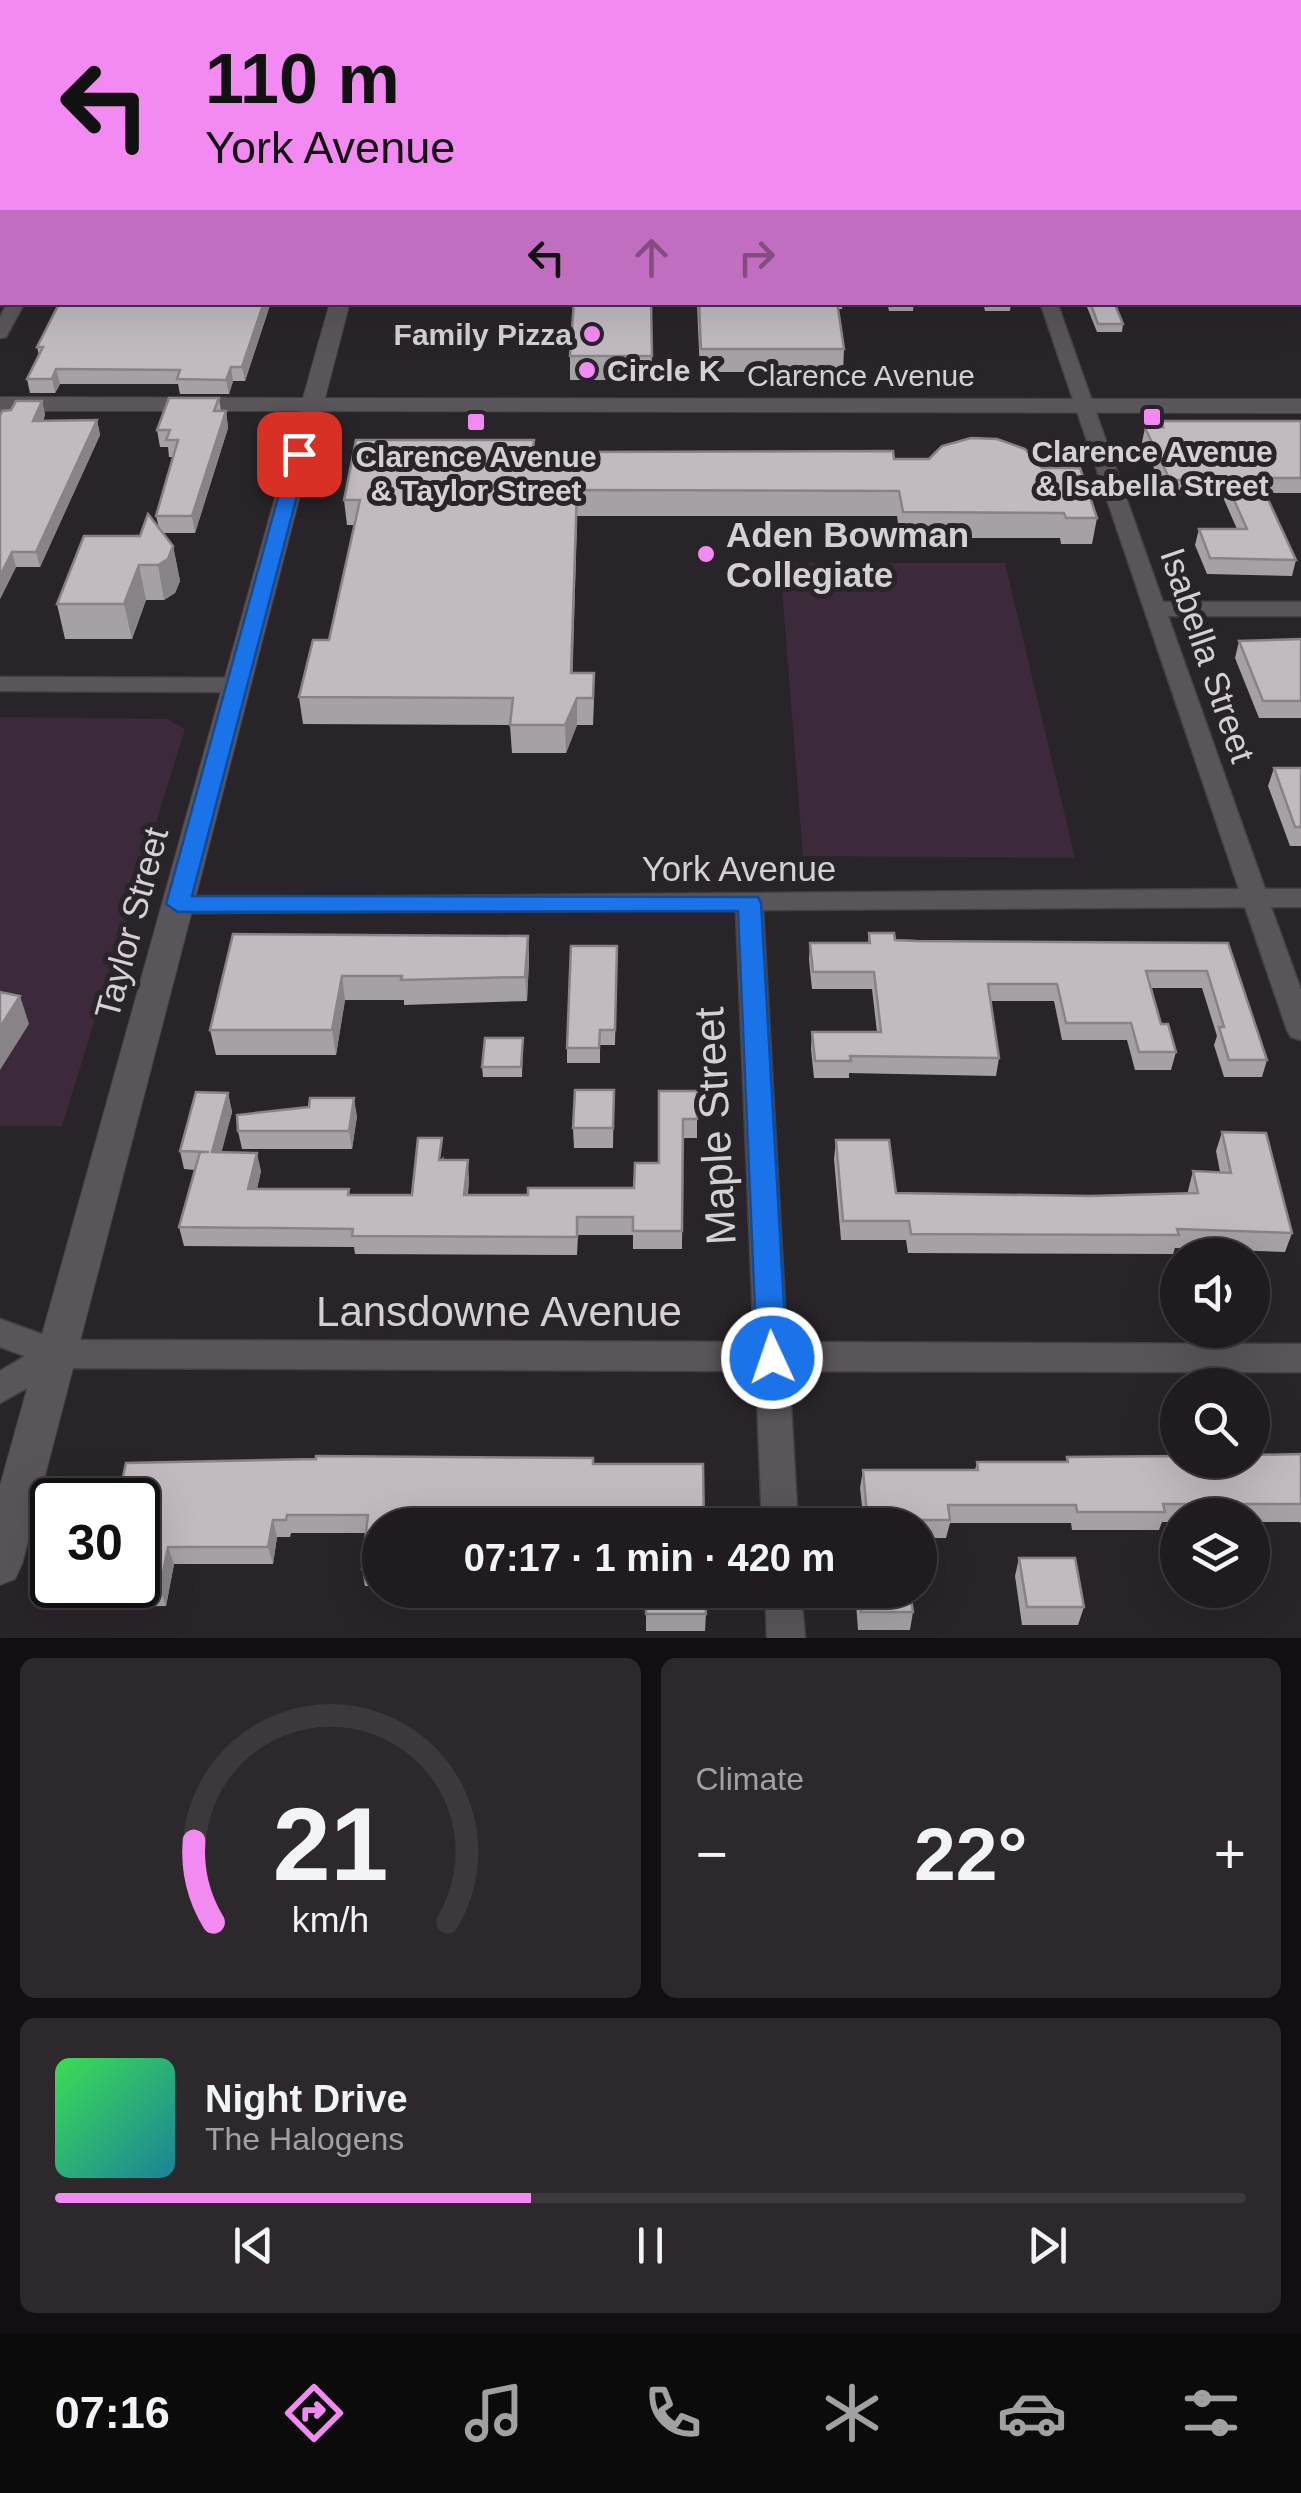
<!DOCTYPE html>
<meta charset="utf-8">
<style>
:root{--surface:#1f1b1f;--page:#2c282c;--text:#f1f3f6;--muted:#a1a1a4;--line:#3c393d;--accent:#f38af1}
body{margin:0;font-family:Arial,sans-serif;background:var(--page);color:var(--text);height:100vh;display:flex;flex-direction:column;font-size:38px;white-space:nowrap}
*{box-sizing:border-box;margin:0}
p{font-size:32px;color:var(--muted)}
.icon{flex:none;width:55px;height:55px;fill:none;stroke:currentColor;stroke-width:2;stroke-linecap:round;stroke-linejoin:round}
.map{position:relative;height:1638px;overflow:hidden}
.sheet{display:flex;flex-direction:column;gap:20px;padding:20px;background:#110f11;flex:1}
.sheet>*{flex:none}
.hud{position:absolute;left:0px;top:0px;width:1302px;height:305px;box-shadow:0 10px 40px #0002,0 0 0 2px var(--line);background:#f38af1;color:#111;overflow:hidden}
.controls{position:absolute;left:1160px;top:1238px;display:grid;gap:20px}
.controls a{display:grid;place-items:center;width:110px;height:110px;border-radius:50%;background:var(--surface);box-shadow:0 10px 40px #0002,0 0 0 2px var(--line);font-size:50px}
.speed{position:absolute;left:30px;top:1478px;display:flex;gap:20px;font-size:50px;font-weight:700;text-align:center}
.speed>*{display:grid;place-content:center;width:130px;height:130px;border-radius:50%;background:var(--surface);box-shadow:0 10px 40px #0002,0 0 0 2px var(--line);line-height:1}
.speed .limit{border:5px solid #111;border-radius:15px;background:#fff;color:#111}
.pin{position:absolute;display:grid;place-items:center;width:85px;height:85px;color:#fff;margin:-42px;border-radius:20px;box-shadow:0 5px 15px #0006}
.me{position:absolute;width:110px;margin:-55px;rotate:357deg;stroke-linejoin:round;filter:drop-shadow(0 0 8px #0008)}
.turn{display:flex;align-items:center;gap:35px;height:210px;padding:0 40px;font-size:45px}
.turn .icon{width:130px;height:130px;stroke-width:2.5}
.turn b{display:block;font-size:70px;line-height:85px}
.lanes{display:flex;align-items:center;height:95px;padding:0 40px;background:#0003;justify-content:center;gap:50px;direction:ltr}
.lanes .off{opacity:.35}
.big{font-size:75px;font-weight:800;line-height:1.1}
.sheet .tile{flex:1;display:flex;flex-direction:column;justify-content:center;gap:15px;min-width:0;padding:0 35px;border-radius:15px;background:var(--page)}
.sheet .dial{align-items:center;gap:0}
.dial svg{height:260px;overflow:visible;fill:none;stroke:var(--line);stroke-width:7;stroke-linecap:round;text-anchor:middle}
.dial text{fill:var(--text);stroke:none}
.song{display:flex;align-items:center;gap:30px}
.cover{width:120px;height:120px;border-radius:15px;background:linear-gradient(135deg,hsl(130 70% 55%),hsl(190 70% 35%))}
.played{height:10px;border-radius:5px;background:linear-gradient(90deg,var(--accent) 40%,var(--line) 40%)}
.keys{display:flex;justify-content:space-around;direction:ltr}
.heat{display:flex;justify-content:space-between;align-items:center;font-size:55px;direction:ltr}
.sheet .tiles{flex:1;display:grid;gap:20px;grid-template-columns:1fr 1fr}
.tile:last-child{grid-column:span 2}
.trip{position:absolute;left:362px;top:1508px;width:575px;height:100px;border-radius:50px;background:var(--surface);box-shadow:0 10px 40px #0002,0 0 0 2px var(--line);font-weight:800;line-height:100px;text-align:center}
.menu{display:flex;height:160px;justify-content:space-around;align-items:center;background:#0c0b0c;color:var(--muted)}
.menu .icon{width:70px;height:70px}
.menu .selected{color:var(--accent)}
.menu b{font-size:45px;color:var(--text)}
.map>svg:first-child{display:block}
</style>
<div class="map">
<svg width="1301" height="1638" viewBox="0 0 1301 1638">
<rect width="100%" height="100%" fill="#292429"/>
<!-- green -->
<path fill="#3c2a3b" d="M780 563H1005L1075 858 803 856Z
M0 717 167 719 185 729 62 1126H0Z"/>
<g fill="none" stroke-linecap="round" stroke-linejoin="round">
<defs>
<path id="street" d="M936 0H948V2H936Z
M1300 95H1301V103H1300Z
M1300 226H1301V236H1300Z
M8 302H25L6 337 0 338V317Z
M1040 302H1057L1163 602H1301V616H1168L1265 889H1301V907H1271L1301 990V1040L1291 1037 1287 1030 1245 907 763 910 787 1342 1301 1344V1372L789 1371 798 1525H762L756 1371 63 1368 0 1403V1371L25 1356 0 1347V1319L58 1340 754 1342 736 910 177 913 168 910 164 904 168 898 1239 889Z
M0 677 237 678 248 685 237 692 0 691Z
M765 1590H801L805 1638H767Z"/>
<path id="secondary" d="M413 0H429V2H414Z
M330 302H350L325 398 1301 399V413L322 411 22 1564 15 1579 0 1585V1486L299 411H0V397L303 398Z"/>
</defs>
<!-- street casing -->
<use href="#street" stroke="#444043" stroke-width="3"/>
<!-- secondary casing -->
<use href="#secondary" stroke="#444043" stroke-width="2"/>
<!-- street -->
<use href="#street" fill="#5a555a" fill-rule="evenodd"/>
<!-- secondary -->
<use href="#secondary" fill="#5a555a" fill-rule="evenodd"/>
</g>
<!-- wall -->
<path fill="#a6a1a6" d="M60 302H271L245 381H233L229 394H180L178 384H60L55 393H30L27 379 39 355 37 347Z
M527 302H843L842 309H838L844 349 843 372H700L697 305H651L652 380H570V356L573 311 572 306H528Z
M887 302H914L913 311H889Z
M983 302H1011L1010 311H985Z
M1085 302H1114L1123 324 1122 332H1097Z
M219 398 221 411H226L228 428 195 533H163L173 546 180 581 175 593 164 600H146L132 639H65L57 604 140 536 159 528 156 516 173 457H169L168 447H160L157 430Z
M42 401 45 415 43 421 97 420 100 435 40 567H16L0 599 11 410Z
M1160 421H1301V493H1265L1296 560 1292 576 1207 574 1195 545 1199 529H1237L1222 495H1166L1142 442 1145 428 1159 427Z
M534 440V449L569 452 894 459 1042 468 1097 518 1092 544H1061L1060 538H900L897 516H577L572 673 594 700 593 725H577L566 753H512L510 725 303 724 299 697 329 640 354 525H347L344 500Z
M1301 639V718H1259L1235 658 1239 641Z
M1274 768H1301V846H1290L1268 786Z
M869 933 895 940 917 941 1228 943 1267 1060 1262 1077H1224L1214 1045 1217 1036 1202 988H1151L1161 1024 1176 1052 1171 1070H1135L1127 1040H1062L1054 1001H991L999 1058 996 1076 849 1073V1078H814L811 1049 812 1032H877L872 989H812L809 960 810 943H868Z
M233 934 528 936 529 961 527 1001 404 1005V1000H345L336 1055H216L210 1030Z
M617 946 615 1045H600V1063H567V1048Z
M523 1038 522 1077H483L482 1067Z
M614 1090 613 1148H574L573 1128Z
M659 1091 697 1119V1138H683L682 1249H633V1235H578L577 1255 355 1254 354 1247 184 1246 179 1227 195 1170 184 1169 180 1151 228 1093 232 1112 221 1152 261 1171 257 1189H349L350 1195H412L444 1156 443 1160 469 1178 468 1195H528L634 1188 659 1163Z
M357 1116 352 1149H242L238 1131Z
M1222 1132 1292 1233 1285 1252 1175 1248 1173 1254 908 1253 906 1240H841L834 1159 836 1140 896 1193 1091 1196 1188 1194V1191L1193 1171 1220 1172 1216 1151Z
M1301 1454V1524L1300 1522H1252V1515H1178V1522H1162L1159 1530H1072L1071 1523H950L946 1538H920V1525H864L860 1488 863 1470H975L977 1462H1066L1067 1457Z
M594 1464 704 1525H380V1586H365L362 1569 366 1533H291L290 1537H277L273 1564H174L166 1606 105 1607 98 1589 138 1500Z
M1019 1558 1084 1607 1078 1625H1022L1015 1576Z
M646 1590 706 1614 705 1631H646Z
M855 1590H910L913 1612 910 1630H858Z"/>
<!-- shaded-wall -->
<path fill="#878387" d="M2 215V233L0 237V219Z
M264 302H271L245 381 242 367Z
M231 367 233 381 229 394 226 380Z
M56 369 60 384 55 393 52 379Z
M42 401 45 415 36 435 33 421Z
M226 411 228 428 195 533 192 516Z
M97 420 100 435 40 567 36 552Z
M577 490V516L572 699 571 673Z
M173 546 180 581 175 593 164 600 158 565Z
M12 552 16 567 0 599V576Z
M139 565 146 600 132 639 124 604Z
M577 698V725L566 753 565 725Z
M528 936 529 961 527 1001 525 977Z
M342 976 345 1000 336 1055 332 1030Z
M20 996 29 1024 0 1070V1027Z
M228 1093 232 1112 217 1170 212 1152Z
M354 1098 357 1116 352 1149 349 1131Z
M257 1153 261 1171 252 1207 248 1189Z
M468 1160 469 1178 466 1214 464 1195Z
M273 1520 277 1537 273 1564 268 1547Z
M168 1547 174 1564 166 1606 160 1588Z"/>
<!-- building -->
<path fill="#c1bbc1" stroke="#878387" stroke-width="2.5" d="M0 0H22L20 2H2V25L0 29Z
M81 0H134L132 2H80Z
M223 0H362L361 2H222Z
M465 0H599V2H465Z
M979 0H1301V7L1300 2H979Z
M0 75H2V154L0 153Z
M1300 114H1301V162L1300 160Z
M2 159V215L0 219V166H2Z
M60 302H264L242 367H231L226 380 177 379 180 370 56 369 52 379H27L43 347H37Z
M574 302H651L652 356H570Z
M699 302H837L844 349H701Z
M1090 302H1114L1123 324H1098Z
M169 398H219L214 411H226L192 516H156L178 440H166L170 430H157Z
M16 401H42L33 421 97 420 36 552H12L0 576V416L2 411 11 410Z
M1160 421H1301V478H1258L1296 560 1210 558 1199 529H1247L1225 480H1170L1145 428 1163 427Z
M971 438 997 439 1025 449 1042 468H1080L1097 518H1066L1064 513 903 512 899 491 577 490 571 673H594L593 698H577L565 725H510L513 698 299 697 313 640H329L360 500H344L356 440H534L533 449H569V452L893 451 894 459H929L942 446Z
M148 514 173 546 168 559 158 565H139L124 604H57L84 536H140Z
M1301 639V701H1263L1239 641Z
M1274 768H1301V827H1295Z
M869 933H894L895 940 917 941 1228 943 1267 1060H1229L1219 1027H1224L1207 971H1146L1161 1024H1168L1176 1052H1139L1131 1023H1066L1057 984H988L999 1058 850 1056 851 1061H815L812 1032H881L874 972H813L810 943H870Z
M233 934 528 936 525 977 401 980 402 976H342L332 1030H210Z
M571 946H617L615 1030H600L599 1048H567Z
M0 992 20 996 0 1027Z
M485 1038H523L521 1067H482Z
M575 1090H614L613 1128H573Z
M659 1091H697V1119H683L682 1231H633V1217H577V1237L352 1236 353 1229 179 1227 200 1152H209L180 1151 196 1092 228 1093 212 1152 257 1153 248 1189H349L348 1195H412L418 1138H442L439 1160H468L464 1195H528V1188H634L635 1163H659Z
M310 1098H354L349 1131H238L237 1115 309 1107Z
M1222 1132 1266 1133 1292 1233 1177 1229 1179 1235 911 1234 909 1221H843L836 1140H889L896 1193 1091 1196 1198 1193 1193 1171 1231 1173Z
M1301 1454V1504H1163L1165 1512H1077L1076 1505H948L950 1520H903L904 1525H868L863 1470H978L977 1462H1068L1067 1457 1178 1456V1460H1252V1455Z
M316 1456 593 1458V1464H703L704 1525H589L591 1510H492L491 1525H380V1569H362L368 1515H287L286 1520H273L268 1547H168L160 1588 98 1589 99 1585H138V1500H118L126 1463 316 1459Z
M1019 1558H1075L1084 1607H1027Z
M646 1590H705L706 1614H646Z
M859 1590H910L913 1612H861Z"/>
<!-- route -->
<path fill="#1a73e8" stroke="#114b97" stroke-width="2.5" d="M299 449 308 454 192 896 758 897 761 903 787 1358 782 1367 772 1371 761 1367 757 1358 738 911 178 912 166 904 290 454Z"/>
<!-- markers -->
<g fill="#f38af1" stroke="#292429" stroke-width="4">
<circle cx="592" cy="334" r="10"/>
<circle cx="587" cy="370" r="10"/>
<rect x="1142" y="407" width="20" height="20" rx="5"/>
<rect x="466" y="412" width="20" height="20" rx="5"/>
<circle cx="706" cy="554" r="10"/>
</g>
<g text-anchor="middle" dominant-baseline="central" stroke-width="10" stroke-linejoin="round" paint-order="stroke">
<!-- far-poi labels -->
<g font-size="30" font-weight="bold" fill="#d4d0d3" stroke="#292429">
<text x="572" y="334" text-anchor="end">Family Pizza</text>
<text x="607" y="370" text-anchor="start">Circle K</text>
<text x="1152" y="451">Clarence Avenue<tspan x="1152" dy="34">&amp; Isabella Street</tspan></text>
<text x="476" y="456">Clarence Avenue<tspan x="476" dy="34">&amp; Taylor Street</tspan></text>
</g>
<!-- far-street labels -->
<g font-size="30" fill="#d4d0d3" stroke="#292429">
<text x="861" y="375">Clarence Avenue</text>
</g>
<!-- poi labels -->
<g font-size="35" font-weight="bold" fill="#d4d0d3" stroke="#292429" text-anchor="start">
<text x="726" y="534">Aden Bowman<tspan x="726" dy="40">Collegiate</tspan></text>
</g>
<!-- street labels -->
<g font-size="35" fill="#d4d0d3" stroke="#292429">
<text transform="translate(1208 655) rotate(71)">Isabella Street</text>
<text x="739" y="868">York Avenue</text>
<text transform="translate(131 923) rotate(-75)">Taylor Street</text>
</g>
<!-- near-street labels -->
<g font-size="42" fill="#d4d0d3" stroke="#292429">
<text transform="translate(715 1126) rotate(-93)">Maple Street</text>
<text x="499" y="1311">Lansdowne Avenue</text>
</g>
</g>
</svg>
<div class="controls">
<a><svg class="icon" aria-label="sound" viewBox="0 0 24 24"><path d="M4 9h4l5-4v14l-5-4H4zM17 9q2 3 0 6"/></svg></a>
<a><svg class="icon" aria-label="search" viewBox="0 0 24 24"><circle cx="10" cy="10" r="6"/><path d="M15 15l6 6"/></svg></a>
<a><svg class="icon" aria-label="layers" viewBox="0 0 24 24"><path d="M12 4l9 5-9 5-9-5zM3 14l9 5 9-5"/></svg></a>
</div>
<div class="speed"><div class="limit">30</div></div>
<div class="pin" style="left:299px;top:454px;background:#d93025"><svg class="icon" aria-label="arrive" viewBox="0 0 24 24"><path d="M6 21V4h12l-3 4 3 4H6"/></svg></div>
<svg class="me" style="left:772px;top:1358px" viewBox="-20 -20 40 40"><circle r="17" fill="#1a73e8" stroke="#fff" stroke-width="3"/><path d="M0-11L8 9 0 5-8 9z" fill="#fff"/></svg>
<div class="trip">07:17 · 1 min · 420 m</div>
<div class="hud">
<div class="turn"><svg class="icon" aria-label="left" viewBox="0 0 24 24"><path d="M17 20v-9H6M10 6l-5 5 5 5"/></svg><div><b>110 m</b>York Avenue</div></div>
<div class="lanes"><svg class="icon" aria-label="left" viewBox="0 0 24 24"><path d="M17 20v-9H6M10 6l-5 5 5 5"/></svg><svg class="icon off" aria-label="ahead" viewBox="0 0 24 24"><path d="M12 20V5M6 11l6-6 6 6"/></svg><svg class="icon off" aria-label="right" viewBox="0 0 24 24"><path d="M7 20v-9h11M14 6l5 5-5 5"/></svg></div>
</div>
</div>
<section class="sheet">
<div class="tiles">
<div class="tile dial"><svg viewBox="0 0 100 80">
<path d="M14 69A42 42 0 1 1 86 69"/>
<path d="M14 69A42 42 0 0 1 8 44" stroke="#f38af1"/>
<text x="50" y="56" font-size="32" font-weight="700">21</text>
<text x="50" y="72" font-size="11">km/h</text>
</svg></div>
<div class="tile"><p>Climate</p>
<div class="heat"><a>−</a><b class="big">22°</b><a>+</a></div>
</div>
<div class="tile">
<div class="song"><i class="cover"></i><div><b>Night Drive</b><p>The Halogens</p></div></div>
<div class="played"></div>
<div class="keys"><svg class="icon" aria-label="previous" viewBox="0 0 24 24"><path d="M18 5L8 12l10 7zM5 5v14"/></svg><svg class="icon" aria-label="pause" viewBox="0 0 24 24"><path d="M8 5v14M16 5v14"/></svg><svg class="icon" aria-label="next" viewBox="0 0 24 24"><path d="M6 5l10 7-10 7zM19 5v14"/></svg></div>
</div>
</div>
</section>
<nav class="menu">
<b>07:16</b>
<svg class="icon selected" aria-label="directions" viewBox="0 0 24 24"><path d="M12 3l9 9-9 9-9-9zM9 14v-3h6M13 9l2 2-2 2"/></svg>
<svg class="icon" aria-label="music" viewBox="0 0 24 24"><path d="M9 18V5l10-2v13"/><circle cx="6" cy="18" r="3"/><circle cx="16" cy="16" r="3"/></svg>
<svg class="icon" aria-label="phone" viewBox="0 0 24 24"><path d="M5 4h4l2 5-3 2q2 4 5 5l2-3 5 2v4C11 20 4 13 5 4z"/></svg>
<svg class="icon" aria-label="climate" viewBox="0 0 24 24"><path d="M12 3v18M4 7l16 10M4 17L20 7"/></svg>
<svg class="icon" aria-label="car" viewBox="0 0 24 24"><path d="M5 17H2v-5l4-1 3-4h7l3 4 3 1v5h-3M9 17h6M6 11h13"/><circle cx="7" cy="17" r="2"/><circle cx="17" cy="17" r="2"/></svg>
<svg class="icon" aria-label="filters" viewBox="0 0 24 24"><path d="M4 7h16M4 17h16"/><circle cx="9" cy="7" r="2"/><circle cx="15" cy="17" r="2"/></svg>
</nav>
